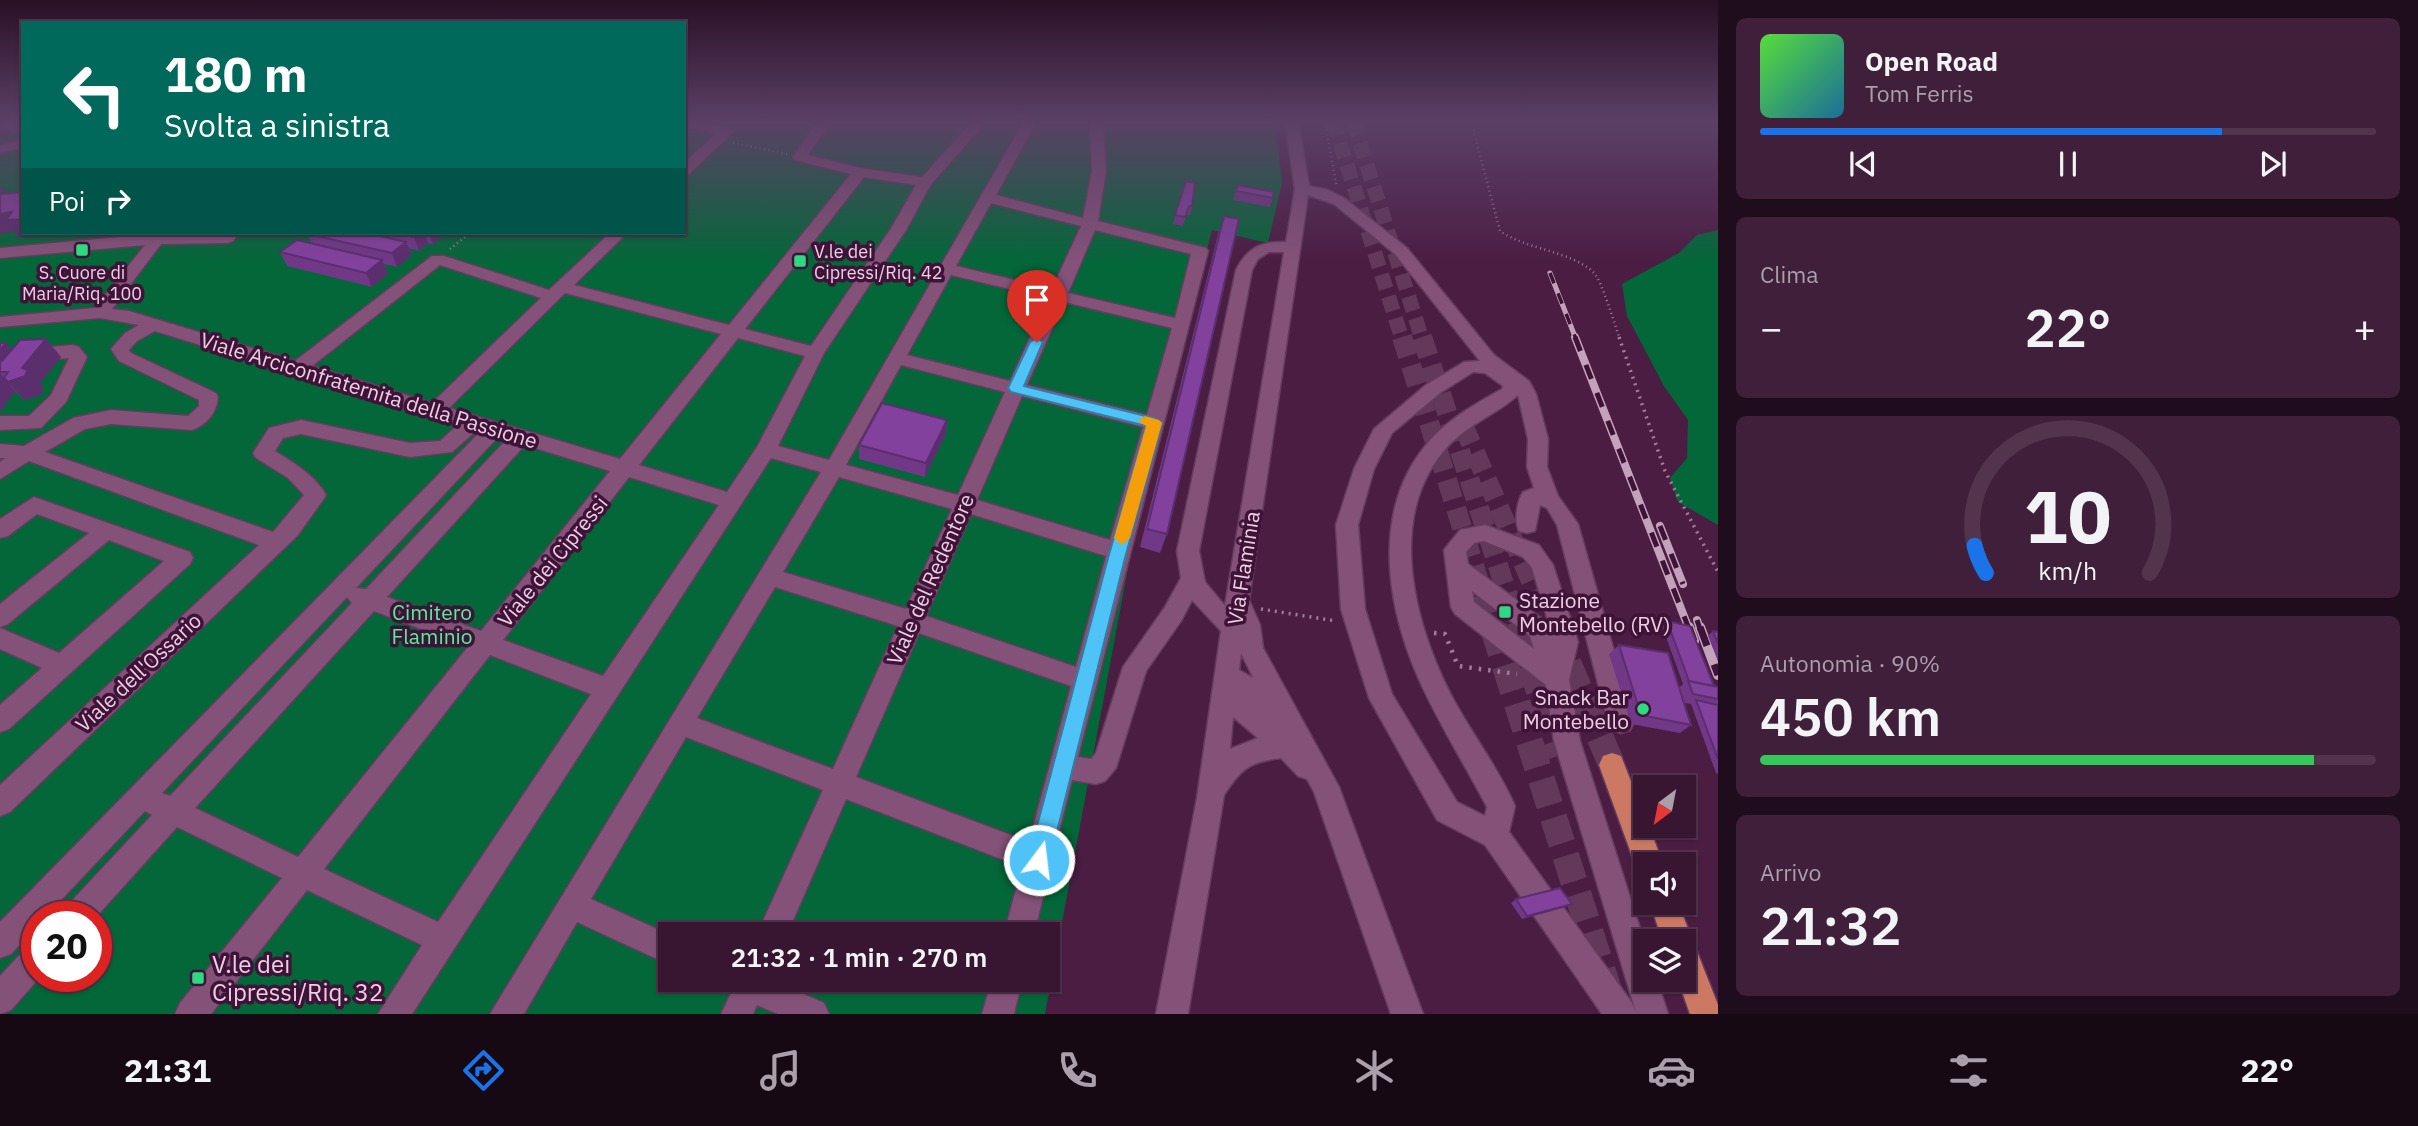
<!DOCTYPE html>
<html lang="it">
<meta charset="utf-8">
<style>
:root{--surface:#381632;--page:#3f1f3a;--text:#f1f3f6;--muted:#ab9fac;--line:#52354d;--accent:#1a73e8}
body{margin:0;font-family:"IBM Plex Sans",sans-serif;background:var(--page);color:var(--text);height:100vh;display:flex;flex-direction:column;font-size:26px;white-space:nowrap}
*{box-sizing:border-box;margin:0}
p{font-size:23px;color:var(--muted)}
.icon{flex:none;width:38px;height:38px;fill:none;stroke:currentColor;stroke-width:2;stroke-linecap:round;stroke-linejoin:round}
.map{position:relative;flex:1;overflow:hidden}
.drawer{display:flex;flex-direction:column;gap:18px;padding:18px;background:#1f0c1c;width:700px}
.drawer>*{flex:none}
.banner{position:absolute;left:21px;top:21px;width:665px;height:214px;border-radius:0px;box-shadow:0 2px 5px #0004,0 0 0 2px var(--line);background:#00695c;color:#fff;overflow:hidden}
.needle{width:46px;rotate:212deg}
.controls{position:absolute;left:1633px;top:775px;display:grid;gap:14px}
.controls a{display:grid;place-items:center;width:63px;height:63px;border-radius:0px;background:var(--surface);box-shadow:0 2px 5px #0004,0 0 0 2px var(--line);font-size:35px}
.speed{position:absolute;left:21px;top:901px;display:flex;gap:14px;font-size:35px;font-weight:700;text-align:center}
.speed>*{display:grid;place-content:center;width:91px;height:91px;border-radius:50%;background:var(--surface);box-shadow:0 2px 5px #0004,0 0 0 2px var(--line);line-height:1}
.speed .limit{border:10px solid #d22;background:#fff;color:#111}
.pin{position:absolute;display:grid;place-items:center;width:60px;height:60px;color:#fff;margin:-72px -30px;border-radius:50% 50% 50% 0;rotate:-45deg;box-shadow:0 0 7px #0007}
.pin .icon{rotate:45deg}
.me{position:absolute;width:77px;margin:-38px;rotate:15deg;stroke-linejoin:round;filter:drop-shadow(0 0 5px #0008)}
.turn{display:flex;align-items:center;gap:24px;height:147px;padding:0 28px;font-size:32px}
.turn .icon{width:91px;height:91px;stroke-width:2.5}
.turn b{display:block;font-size:49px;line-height:60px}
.then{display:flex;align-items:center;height:66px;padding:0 28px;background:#0003;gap:14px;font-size:26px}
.big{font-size:52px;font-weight:600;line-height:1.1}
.drawer .widget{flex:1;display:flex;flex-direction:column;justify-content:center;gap:10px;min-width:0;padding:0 24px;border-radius:10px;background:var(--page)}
.drawer .dial{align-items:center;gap:0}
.dial svg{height:182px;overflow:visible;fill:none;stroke:var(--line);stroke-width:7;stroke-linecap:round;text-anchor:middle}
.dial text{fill:var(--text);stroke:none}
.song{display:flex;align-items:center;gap:21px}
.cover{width:84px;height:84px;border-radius:10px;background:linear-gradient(135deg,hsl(110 70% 55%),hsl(200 70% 35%))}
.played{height:7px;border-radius:4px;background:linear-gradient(90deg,var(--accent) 75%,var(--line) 75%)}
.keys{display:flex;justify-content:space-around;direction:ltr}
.heat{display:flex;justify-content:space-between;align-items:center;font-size:38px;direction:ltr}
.charge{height:10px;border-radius:5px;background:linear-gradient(90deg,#34c759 90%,var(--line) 0)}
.trip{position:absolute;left:658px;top:922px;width:402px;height:70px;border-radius:0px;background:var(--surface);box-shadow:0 2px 5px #0004,0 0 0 2px var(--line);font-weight:600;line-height:70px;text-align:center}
.menu{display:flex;height:112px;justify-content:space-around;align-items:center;background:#160914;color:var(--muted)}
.menu .icon{width:49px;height:49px}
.menu .selected{color:var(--accent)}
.menu b{font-size:32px;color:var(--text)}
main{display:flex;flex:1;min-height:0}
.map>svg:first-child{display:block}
</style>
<main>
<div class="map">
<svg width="1718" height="1014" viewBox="0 0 1718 1014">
<rect width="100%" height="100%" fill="#4b1d43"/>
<!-- green -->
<path fill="#036739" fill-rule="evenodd" d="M0 121H23V233H684V121H1275L1282 183 1268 243 1212 230 1131 552 1045 1014H0ZM37 917H96V976H37ZM670 934H1048V980H670Z
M1718 230V525L1678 502 1670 478 1687 458 1688 420 1664 386 1627 316 1622 284 1679 253 1697 235Z"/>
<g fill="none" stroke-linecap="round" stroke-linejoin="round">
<!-- highway-tunnel-far2 -->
<path stroke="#63385b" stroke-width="15" stroke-dasharray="15 8" stroke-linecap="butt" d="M1333 121 1402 339
M1353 121 1422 339"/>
<!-- highway-tunnel-far1 -->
<path stroke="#63385b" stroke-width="20" stroke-dasharray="20 10" stroke-linecap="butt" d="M1402 337 1494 629
M1422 337 1519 629
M1463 425 1552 629"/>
<!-- highway-tunnel -->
<path stroke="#63385b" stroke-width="27" stroke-dasharray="27 13" stroke-linecap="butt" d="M1493 627 1616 1014
M1518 627 1561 755
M1552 627 1612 765"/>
<defs>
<path id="minor" d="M684 121 727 127 734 131 689 174 684 175V163L717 133 684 126Z
M818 121H831L808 155 860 168 922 177 973 121H987L931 184 906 230 824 353 778 446 829 460 1024 121H1037L996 195 1083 218 1092 171 1090 121H1103L1106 171 1098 221 1206 248 1208 251 1078 757 1091 759 1096 753 1123 667 1165 607 1181 578 1177 551 1236 270C1247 248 1261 241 1286 242L1295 189 1285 121H1298L1309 186 1328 190 1344 198 1407 248 1494 355 1529 381 1536 394 1548 439 1547 467 1558 496 1578 524 1634 722 1630 730 1621 733 1612 730 1608 722 1557 525 1547 508 1540 505 1535 531 1527 533 1519 531C1514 521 1517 501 1523 492L1534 488 1527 467 1528 439 1518 395C1494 417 1465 424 1442 453 1387 522 1415 624 1451 695 1471 733 1498 767 1515 806L1509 832 1632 1003 1636 1012 1554 741 1546 685 1455 614 1451 607 1444 550 1460 530 1485 525 1539 545 1553 565 1578 642 1569 680 1580 741 1645 944V980H1657L1668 1014H1602L1485 845 1437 820 1369 698 1341 609 1336 525 1354 469 1374 429 1426 385 1464 362 1480 361 1395 254 1334 204 1308 195 1249 600 1260 625 1263 648 1339 787 1423 1014H1391L1314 792 1307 779 1298 776 1281 758C1249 762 1241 769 1224 795L1188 1014H1156L1197 798 1221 631 1192 600 1181 621 1146 671 1116 768 1105 781 1096 784 1072 780 1034 934H1004L1022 867 846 799 787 934H757L823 790 686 737 591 899 670 935V965L577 922 524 1014H490L821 472 771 458 412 1014H378L422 945 307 890 211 1014H175L180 1003 282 878 177 827 96 917H61L66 907 152 815 145 811 45 917H37V926L11 954 0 958V922L481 431 477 430 452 452 410 457 301 434 283 438 275 451C294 463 315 475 326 495L323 500 298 535 10 812 0 816V785L259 545 29 461 0 479V462L5 458H0V444L24 446 73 418 111 410 188 416 199 406V400L119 361 111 349 125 333 139 325 100 318 0 327V317L95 308 145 245 0 258V248L141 235 239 233 233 241 227 243 161 244 112 309 129 311 295 361 432 256H444L549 290 610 233H627L574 285 729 325 851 174 795 160 793 157ZM864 177 916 185 890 230 811 346 745 329ZM991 203 1081 226 1052 289 956 266ZM1095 230 1191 254 1175 318 1068 293ZM1269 252H1284L1225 606 1205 582 1199 551 1252 270 1258 259ZM440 265 541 298 432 403 312 366ZM951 275 1048 298 1010 381 907 355ZM565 293 721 334 620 459 449 408ZM1064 302 1172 328 1147 415 1027 385ZM155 331 428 416 459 424 440 441 410 443 301 420 269 428 253 453 256 458 288 478 304 495 273 532 45 452 85 429 111 424 192 430C207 425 217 412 218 397L216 393 131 353 129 350 137 341ZM738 338 805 356 757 447 727 492 639 465ZM901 365 1005 392 958 495 846 465ZM1473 372 1485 373 1503 386 1502 389C1477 403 1452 417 1432 438 1371 504 1385 600 1417 675 1437 721 1464 763 1487 807L1485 816 1457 802 1392 694 1365 609 1358 525 1374 469 1392 433 1440 393ZM1022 396 1143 427 1110 540 977 500ZM498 437 507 439 366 589 356 588ZM525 445 610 471 481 631 387 597ZM629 477 719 505 603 676 503 640ZM839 477 952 509 906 609 783 572ZM971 514 1106 556 1076 667 926 616ZM1484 541 1523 557 1532 568 1549 624 1468 564 1466 552 1474 543ZM775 587 898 626 833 769 697 718ZM1472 591 1530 636 1534 649 1474 602ZM347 597 352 603 170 796 162 793ZM374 611 468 647 298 857 195 808ZM919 633 1071 686 1029 842 856 777ZM1241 653 1252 675 1253 678 1239 670ZM490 655 591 694 438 922 324 869ZM1233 717 1258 738 1230 749Z
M23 140V148L0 153V145Z
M73 345 79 347 87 357 66 402 41 428 0 430V416H29L51 395 69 358 0 363V351Z
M34 497 190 552 193 558 190 564 9 729 0 732V705L42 668 0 649V628L59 653 164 561 109 540 8 624 0 627V604L89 533 37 514 8 536 0 538V519Z
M37 944V976H41L11 1010 0 1014V976L26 948Z
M722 980H772L824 1003 829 1014H778L757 1005 753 1014H721L731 993 726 991Z
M992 980H1022L1014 1014H982Z"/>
<path id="highway" d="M1612 753 1621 756 1645 817V826H1649L1663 864H1645V876L1639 874 1635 864 1599 765 1603 756Z
M1650 903H1678L1718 1005V1014H1690L1678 980H1684V942H1663Z"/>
</defs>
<!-- minor casing -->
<use href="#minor" stroke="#643c5d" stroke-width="3"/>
<!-- highway casing -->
<use href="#highway" stroke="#643c5d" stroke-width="3"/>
<!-- path-far2 -->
<path stroke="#a27c9a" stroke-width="2.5" stroke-dasharray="1 3.5" stroke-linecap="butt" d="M1325 121 1336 184
M1471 121 1500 231C1527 250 1572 251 1594 273 1602 281 1615 326 1620 339
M733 143 787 154
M450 249 470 233"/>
<!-- path-far1 -->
<path stroke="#a27c9a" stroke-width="3.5" stroke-dasharray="2 5" stroke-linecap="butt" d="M1619 337 1665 471 1718 572
M1261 609 1336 621"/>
<!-- path -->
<path stroke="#a27c9a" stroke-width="4.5" stroke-dasharray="2.5 7" stroke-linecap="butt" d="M1434 633 1445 634 1458 666 1517 674"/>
<!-- minor -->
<use href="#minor" fill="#845279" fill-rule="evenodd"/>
<!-- highway -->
<use href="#highway" fill="#cc7964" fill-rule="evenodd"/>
<defs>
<path id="rail-far2" d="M1550 273 1576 339"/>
<path id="rail-far1" d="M1575 337 1689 629
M1660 526 1683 584
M1697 620 1700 629"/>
<path id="rail" d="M1689 627 1694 641
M1700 627 1718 675"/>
</defs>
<!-- rail-far2 casing -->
<use href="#rail-far2" stroke="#c4a2bc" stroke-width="5"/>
<!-- rail-far1 casing -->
<use href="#rail-far1" stroke="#c4a2bc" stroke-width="8"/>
<!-- rail casing -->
<use href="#rail" stroke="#c4a2bc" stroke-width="10"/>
<!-- rail-far2 -->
<use href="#rail-far2" stroke="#3f1338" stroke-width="3.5" stroke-dasharray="11" stroke-linecap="butt"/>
<!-- rail-far1 -->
<use href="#rail-far1" stroke="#3f1338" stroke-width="5" stroke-dasharray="15" stroke-linecap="butt"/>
<!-- rail -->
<use href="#rail" stroke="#3f1338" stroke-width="7" stroke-dasharray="20" stroke-linecap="butt"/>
</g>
<!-- wall -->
<path fill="#703887" d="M0 121H23V134L9 132 0 136Z
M1186 181 1192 206 1190 215H1186L1183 226 1173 224Z
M1238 185 1273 198 1270 207 1233 200Z
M1224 216 1167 534 1160 553 1140 547 1218 234Z
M309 233H447L433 244 428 243 419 251 409 248 412 255 397 267 384 264 388 274 372 287 287 266 280 252 312 243 307 234Z
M46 339 61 357 40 383 44 388 41 395 24 400 15 391 0 412V343L12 350Z
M947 420 946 434 925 477 859 459V445Z
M1667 621 1714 686 1718 687V774L1716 773 1691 704 1684 703 1691 725 1680 733 1631 724 1609 654 1619 645 1679 688 1683 684 1662 626Z
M1713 631 1718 632V661L1708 636Z
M1516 899 1572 904 1566 907 1522 919 1511 903Z"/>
<!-- shaded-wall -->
<path fill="#5b2e6e" d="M0 121 9 132 0 136Z
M12 212 23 219V233H71L19 238 14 231 0 234V214Z
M419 233H424L428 243 419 251 414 237Z
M428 233H447L433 244Z
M406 242 412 255 397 267 392 253Z
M382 260 388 274 372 287 366 273Z
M46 339 61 357 40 383 44 388 41 395 24 400 8 382 22 368Z
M6 343 21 361 8 372H0V350Z
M0 373 15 391 0 412Z
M947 420 946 434 925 477 926 463Z
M1572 904 1566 907 1522 919 1527 916Z"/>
<!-- building -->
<path fill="#82419d" stroke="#5b2e6e" stroke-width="2" d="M1186 181 1195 183 1192 206H1189L1185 217 1175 215Z
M1238 185 1274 192 1273 198 1236 191Z
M4 189 1 194 23 192V219L6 220 12 212 0 214V190Z
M1224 216 1239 219 1167 534 1147 529Z
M309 233H367L406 242 392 253 307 234Z
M396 233H419L414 237Z
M297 240 382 260 366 273 280 252Z
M46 339 22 368 28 370 25 376 8 382 4 378 8 372H0V362L2 361 20 340Z
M0 343H6L0 350Z
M882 403 947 420 926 463 859 445Z
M1667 621 1690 626 1714 686 1689 681Z
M1713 631 1718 632V644Z
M1619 645 1668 653 1691 725 1641 715Z
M1688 681 1718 687V699L1693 694Z
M1696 700 1718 705V759Z
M1560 888 1572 904 1527 916 1516 899Z"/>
<!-- sky -->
<linearGradient id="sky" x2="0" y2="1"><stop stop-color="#291025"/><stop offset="0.46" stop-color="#5b4066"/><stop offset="1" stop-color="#5b4066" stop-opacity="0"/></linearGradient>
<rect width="1718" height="263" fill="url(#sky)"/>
<!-- route -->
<path fill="#4fc3f7" stroke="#337fa1" stroke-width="2" d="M1037 338 1043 342 1024 386 1154 418 1162 423 1125 558 1050 860 1047 867 1039 871 1031 867 1028 860 1108 558 1146 426 1011 392 1008 388 1030 342Z"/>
<!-- slow -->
<path fill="#f59e0b" d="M1145 416 1159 420 1162 423 1130 538 1122 545 1114 538 1146 426 1138 421Z"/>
<!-- markers -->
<g fill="#31d882" stroke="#3f1338" stroke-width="2.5">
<rect x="75" y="243" width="14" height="14" rx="3.5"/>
<rect x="793" y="254" width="14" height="14" rx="3.5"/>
<rect x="1498" y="605" width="14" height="14" rx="3.5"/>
<circle cx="1643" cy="709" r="7"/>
<rect x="191" y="971" width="14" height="14" rx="3.5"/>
</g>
<g text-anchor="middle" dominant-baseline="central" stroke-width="7" stroke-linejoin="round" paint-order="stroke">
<!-- far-poi labels -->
<g font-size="18" fill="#eccee4" stroke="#3f1338" text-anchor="start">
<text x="814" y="251">V.le dei<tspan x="814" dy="21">Cipressi/Riq. 42</tspan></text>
<text x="82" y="272" text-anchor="middle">S. Cuore di<tspan x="82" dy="21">Maria/Riq. 100</tspan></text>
</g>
<!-- street labels -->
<g font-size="21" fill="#eccee4" stroke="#3f1338">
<text transform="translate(369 390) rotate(17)">Viale Arciconfraternita della Passione</text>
<text transform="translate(552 561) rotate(-51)">Viale dei Cipressi</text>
<text transform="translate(1243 568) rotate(-81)">Via Flaminia</text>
<text transform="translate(930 579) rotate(-66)">Viale del Redentore</text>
<text transform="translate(138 672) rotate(-43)">Viale dell'Ossario</text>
</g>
<!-- poi labels -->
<g font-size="21" fill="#eccee4" stroke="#3f1338" text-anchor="start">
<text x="1519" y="600">Stazione<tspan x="1519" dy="24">Montebello (RV)</tspan></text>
<text x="1629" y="697" text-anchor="end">Snack Bar<tspan x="1629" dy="24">Montebello</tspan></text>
</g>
<!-- park labels -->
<g font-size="21" fill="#50f299" stroke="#3f1338">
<text x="432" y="612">Cimitero<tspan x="432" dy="24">Flaminio</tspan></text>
</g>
<!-- near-poi labels -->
<g font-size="24" fill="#eccee4" stroke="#3f1338" text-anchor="start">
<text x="212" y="964">V.le dei<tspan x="212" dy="28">Cipressi/Riq. 32</tspan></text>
</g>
</g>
</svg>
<div class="controls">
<a><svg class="needle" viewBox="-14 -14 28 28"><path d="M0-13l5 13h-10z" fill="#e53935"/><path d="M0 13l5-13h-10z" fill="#ab9fac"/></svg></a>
<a><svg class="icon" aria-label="sound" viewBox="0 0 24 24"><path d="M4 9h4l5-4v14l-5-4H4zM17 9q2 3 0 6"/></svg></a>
<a><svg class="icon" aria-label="layers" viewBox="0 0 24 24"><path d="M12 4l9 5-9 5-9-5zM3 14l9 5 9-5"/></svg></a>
</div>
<div class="speed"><div class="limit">20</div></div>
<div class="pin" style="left:1037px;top:342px;background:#d93025"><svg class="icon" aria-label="arrive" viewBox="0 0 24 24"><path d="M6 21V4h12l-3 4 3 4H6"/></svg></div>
<svg class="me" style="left:1039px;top:860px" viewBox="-20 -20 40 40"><circle r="17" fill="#4fc3f7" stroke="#fff" stroke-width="3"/><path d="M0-11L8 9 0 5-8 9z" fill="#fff"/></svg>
<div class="trip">21:32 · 1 min · 270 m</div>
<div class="banner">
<div class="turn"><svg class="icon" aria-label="left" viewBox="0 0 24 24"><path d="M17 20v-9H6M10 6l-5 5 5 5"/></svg><div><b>180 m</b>Svolta a sinistra</div></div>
<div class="then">Poi<svg class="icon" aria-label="right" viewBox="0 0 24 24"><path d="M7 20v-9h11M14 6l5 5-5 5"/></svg></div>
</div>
</div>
<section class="drawer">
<div class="widget">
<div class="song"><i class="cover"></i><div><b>Open Road</b><p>Tom Ferris</p></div></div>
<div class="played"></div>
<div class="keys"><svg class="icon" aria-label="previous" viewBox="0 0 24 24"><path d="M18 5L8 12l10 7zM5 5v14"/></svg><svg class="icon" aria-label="pause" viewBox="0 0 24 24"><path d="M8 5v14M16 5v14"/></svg><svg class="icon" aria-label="next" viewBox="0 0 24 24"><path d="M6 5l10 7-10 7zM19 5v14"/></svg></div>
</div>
<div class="widget"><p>Clima</p>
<div class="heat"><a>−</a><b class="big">22°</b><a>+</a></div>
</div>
<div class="widget dial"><svg viewBox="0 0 100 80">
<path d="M14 69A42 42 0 1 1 86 69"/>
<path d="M14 69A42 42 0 0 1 9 57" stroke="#1a73e8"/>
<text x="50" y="56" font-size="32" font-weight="700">10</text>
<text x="50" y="72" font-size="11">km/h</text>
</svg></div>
<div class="widget"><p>Autonomia · 90%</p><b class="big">450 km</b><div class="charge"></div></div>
<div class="widget"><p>Arrivo</p><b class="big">21:32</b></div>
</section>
</main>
<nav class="menu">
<b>21:31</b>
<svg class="icon selected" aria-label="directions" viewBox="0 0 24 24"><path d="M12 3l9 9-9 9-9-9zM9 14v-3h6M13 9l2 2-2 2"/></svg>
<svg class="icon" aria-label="music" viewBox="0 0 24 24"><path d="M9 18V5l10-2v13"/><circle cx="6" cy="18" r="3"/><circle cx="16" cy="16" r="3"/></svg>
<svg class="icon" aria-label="phone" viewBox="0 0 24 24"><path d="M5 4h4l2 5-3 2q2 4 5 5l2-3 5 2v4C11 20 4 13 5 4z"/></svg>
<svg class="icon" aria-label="climate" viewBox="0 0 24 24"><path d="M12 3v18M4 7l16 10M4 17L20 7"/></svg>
<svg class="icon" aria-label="car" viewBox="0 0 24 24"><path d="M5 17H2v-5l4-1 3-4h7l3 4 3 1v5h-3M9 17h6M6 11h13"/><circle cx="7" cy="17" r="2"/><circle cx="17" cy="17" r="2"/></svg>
<svg class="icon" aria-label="filters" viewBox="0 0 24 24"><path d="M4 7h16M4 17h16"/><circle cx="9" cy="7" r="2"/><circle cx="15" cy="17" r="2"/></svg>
<b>22°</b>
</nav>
